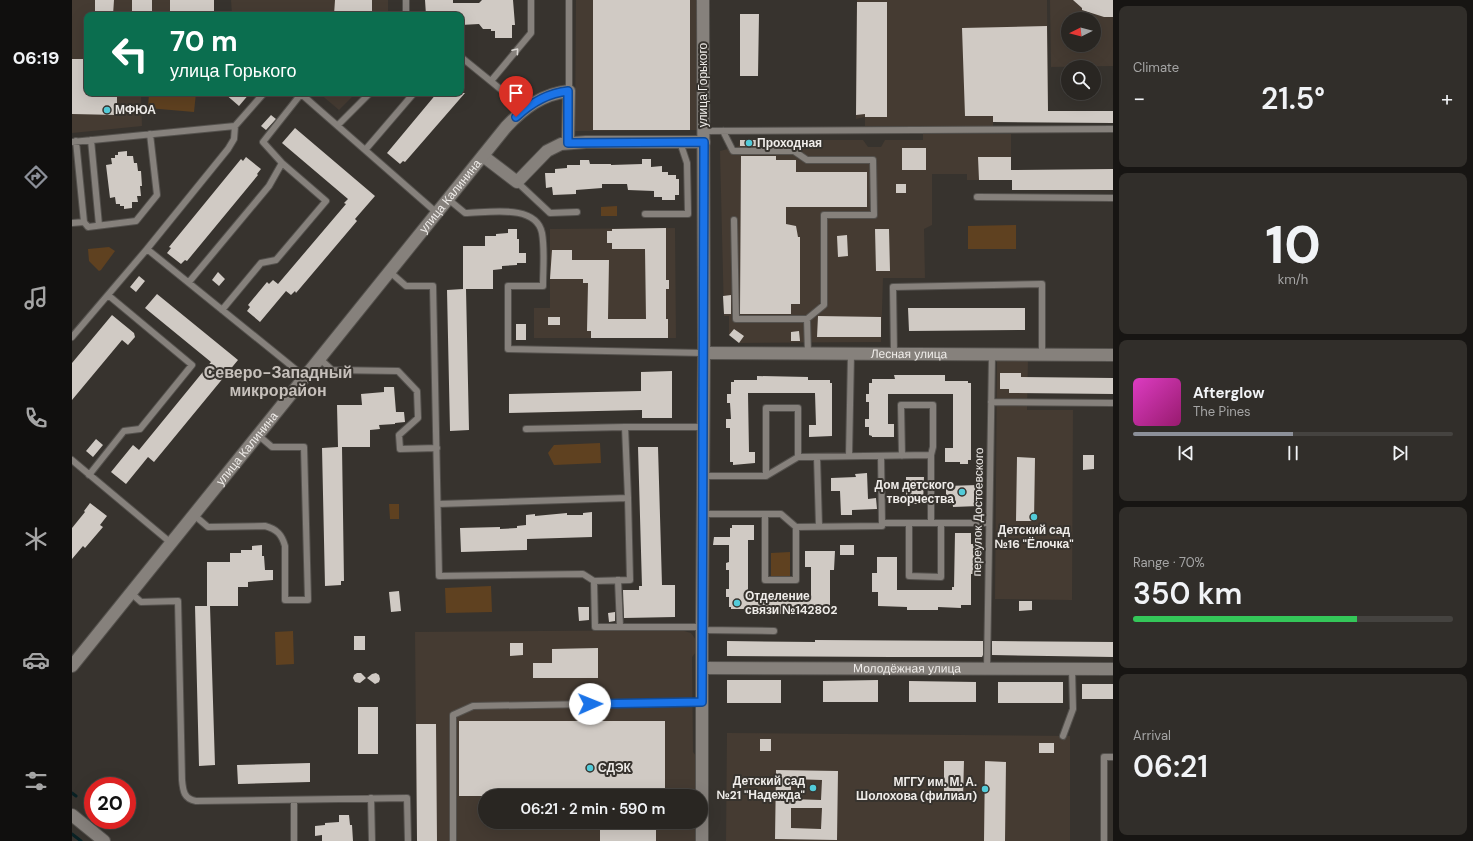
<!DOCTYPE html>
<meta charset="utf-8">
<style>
:root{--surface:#292622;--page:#312e2a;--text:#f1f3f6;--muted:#a5a5a5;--line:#454340;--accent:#8c9099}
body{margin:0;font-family:"DM Sans",sans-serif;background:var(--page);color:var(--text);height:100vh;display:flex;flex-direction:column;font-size:15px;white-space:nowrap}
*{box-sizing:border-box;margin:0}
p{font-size:13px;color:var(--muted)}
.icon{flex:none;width:22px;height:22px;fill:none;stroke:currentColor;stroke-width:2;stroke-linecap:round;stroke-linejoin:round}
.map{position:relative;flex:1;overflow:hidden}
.details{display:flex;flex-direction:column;gap:6px;padding:6px;background:#171513;width:360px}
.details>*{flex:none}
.guide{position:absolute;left:12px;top:12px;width:380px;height:84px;border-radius:8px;box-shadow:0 4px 16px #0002,0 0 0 1px var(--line);background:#0b6e4f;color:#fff;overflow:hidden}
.needle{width:26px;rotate:264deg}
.fabs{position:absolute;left:989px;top:12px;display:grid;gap:8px}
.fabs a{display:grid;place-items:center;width:40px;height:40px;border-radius:50%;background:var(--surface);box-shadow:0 4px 16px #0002,0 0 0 1px var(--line);font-size:20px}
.speed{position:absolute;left:12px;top:777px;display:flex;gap:8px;font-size:20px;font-weight:700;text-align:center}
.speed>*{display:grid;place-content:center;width:52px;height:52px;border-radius:50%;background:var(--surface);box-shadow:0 4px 16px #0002,0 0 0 1px var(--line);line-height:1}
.speed .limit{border:6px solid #d22;background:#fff;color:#111}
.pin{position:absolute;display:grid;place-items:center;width:34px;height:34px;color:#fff;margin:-41px -17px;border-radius:50% 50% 50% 0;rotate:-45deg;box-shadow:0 0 4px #0007}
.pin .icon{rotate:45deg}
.me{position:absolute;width:44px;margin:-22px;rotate:89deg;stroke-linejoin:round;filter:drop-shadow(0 0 3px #0008)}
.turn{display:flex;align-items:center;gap:14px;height:84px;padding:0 20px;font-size:18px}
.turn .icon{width:52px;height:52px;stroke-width:2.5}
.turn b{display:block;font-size:28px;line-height:34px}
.big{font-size:30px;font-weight:600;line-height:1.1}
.details .widget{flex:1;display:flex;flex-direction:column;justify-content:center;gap:6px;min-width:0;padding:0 14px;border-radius:8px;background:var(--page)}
.details .dial{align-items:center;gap:0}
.dial b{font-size:52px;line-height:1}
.song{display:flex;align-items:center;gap:12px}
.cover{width:48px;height:48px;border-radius:6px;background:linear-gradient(135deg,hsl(310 70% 55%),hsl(320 70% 35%))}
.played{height:4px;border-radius:2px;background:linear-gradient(90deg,var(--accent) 50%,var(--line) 50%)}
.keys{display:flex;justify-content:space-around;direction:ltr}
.heat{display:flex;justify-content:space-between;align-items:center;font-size:22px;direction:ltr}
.charge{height:6px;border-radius:3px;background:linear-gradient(90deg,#34c759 70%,var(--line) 0)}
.trip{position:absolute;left:406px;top:789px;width:230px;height:40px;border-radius:20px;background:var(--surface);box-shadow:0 4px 16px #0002,0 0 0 1px var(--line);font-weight:600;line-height:40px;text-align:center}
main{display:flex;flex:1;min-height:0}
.tabs{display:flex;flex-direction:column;width:72px;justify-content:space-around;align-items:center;background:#100f0e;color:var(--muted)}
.tabs .icon{width:28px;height:28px}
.tabs .active{color:var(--accent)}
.tabs b{font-size:18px;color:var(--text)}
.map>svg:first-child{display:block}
</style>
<main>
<nav class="tabs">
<b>06:19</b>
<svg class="icon active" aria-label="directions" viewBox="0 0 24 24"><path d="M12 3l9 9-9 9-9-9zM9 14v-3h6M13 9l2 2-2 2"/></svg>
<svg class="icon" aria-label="music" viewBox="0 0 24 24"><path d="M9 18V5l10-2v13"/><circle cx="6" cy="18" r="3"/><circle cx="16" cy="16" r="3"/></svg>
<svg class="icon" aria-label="phone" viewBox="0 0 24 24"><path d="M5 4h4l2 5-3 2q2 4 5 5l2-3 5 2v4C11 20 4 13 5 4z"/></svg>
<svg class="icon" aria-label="climate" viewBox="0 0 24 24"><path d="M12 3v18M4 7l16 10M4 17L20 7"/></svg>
<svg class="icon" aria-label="car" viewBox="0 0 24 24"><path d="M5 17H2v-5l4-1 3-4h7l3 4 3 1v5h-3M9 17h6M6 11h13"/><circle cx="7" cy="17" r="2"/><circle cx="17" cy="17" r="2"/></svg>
<svg class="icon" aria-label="filters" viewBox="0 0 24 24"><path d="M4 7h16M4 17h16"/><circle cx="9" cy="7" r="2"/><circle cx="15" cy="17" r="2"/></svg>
</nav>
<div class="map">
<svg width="1041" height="841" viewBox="0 0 1041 841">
<rect width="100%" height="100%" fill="#37332e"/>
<!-- built -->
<path fill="#453b32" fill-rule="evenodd" d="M0 0H142V15H15V93H69L70 126 0 133Z
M159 0H316V15H160Z
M504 0H625V130L503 131Z
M785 0H975L976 111 921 110V126H793V117L784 119Z
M978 0H1041V66L979 67ZM996 19H1022V45H996Z
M247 93H284L267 110Z
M851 134H939V180H895V174H860V225L852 229 853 278H811L809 342 667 343 657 335V316H652L648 151 667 146 668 140H791L796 147H809L813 140H851Z
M603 228 604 338H462V308H478V229Z
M956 360 955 410H1001L1000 600 923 599 925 361Z
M609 630 619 633 624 640V652L620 657 621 752 625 757V796H413V822H625L624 841H345L343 632Z
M655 733 998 736V841H654Z"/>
<!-- green -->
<path fill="#5f4120" d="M77 93H124L122 112 76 108Z
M545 206V216H529V207Z
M944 225V249H896V226Z
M37 247 43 251 29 270 27 271 17 261 16 249Z
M528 443 529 463 482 465 476 453 482 445Z
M317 504H327V519H318Z
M718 552V576H699V553Z
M419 586 420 612 374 613 373 588Z
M221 631 222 664 204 665 203 632Z"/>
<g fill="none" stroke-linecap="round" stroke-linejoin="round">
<!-- stream -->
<path stroke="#092124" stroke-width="3" d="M0 793 4 796
M0 834 9 841"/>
</g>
<!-- building -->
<path fill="#d0cac4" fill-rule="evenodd" d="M23 0H42L41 15H23Z
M60 0H80V15H60Z
M98 0H142V15H98Z
M263 0H300V15H262Z
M353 0H381V3H407L410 0H441L443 25H440V38H423V31H419V29H411L407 24 389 25V15H354Z
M521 0H618V130H521Z
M1001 0H1041V17H1032L1010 10V8Z
M785 2H815V117H793V114L784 115Z
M668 14H687L686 76H668Z
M975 26 976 111H1041V123L921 122V116H893L890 28Z
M0 59H15V93H45V115L0 114Z
M152 93H178L167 106Z
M365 93H393L333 162 331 161 328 164 315 153Z
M199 115 204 119 194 130 189 126Z
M223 128 303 196 283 219 285 221 224 293 223 291 219 295 214 291 188 322 175 311 178 307 176 305 195 282 197 284 201 280 206 284 274 204 272 203 276 199 210 143Z
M668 140H687V146H668Z
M830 148H854V170H830Z
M55 151V156H61L62 163H65L66 171H69L70 186H68L69 196H65L66 202H60V208L52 209V206H48V204H44L43 197 38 198 34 165 40 164 39 158H43V155H46V152Z
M669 156H704V160H724V172H795V207H714V224L724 226 726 237H728V304H719V314H668Z
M174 157 189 169 185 174 186 175 115 261 113 260 109 264 95 253 99 248 97 247 169 159 171 161Z
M906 157H939V170L1041 169V190H940V180H907Z
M570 159H579V167L590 166V172H596V175H604V179H607V195H603V200H590V197H582V191L556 190 555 184H530V188L504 190V194L481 195 480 187 474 188 473 173H483V169L495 168V165H508V160H517L518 164H539V165L570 164Z
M824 184H834V193H824Z
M594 228V280H597V289H594V319H596V338H519V331H515L516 283H511V279H478L480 250H500V260H537L536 319H574L573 249H540V243H535V231H540V229Z
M436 229H445V239H447V253H454V263H445V265L430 266V269L421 270V289H394L397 430 378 431 375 290 391 289V246H413V236H424V234L436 233Z
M803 229H817L818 271H804Z
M775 235 776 256 766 257 765 236Z
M146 272 153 279 147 286 140 280Z
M67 276 73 281 64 292 58 287Z
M85 294 166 360 82 462 76 457 54 484 39 472 61 445 67 450 139 362 73 308Z
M659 295V314H652L651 296Z
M836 308H953V330L837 331Z
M40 315 62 333 63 337 56 345 50 340 0 400V363Z
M746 316 809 317V337H745Z
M476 317H488V325H476Z
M444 324H454V340H444Z
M662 329 672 336 667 343 657 335Z
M727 331 728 341H719V332Z
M600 371V418H570V410L437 413V394L569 391V372Z
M928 373H949V377L1041 378V394L937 393V389H928Z
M822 375H873V381H896V383H899V460H896V464H888V462H873V448H881V394H816V424H822V437H800V436L797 435V427H793V419H797V402H794V394H797V383H800V379H823Z
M685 376 736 377V380H758V383H760V436L737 437V425H744L743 393H676L677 452H683V463L661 465V462H658V428H654V419H659L658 403H655V394H659V382H662V380H685Z
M312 387H322L324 412H332L333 422 323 423V424L307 425 308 429 298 430V447H270L272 581H269V585L253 586 250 448 266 447 265 405H290L289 394 312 392Z
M24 439 31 445 21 457 14 451Z
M566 447H586L590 585H603V617L552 618 551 590H567V586H570Z
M1011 455H1022V469L1011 470Z
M945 457 963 458 962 521H944Z
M795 473 796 499 804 498 805 509 780 510V515H769L768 491H759V478L784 477 783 474Z
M834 477H852L851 504H834Z
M906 485 907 506 881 507 880 497H874V486Z
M18 503 35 516 28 525 31 527 13 548 11 546 0 559V528L13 512 12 511Z
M520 512V537L455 539V550L389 552 388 528 428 527V529L445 528V526L454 525V515L463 514V516L495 513V515H511V513Z
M660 525H682V540H676V594L739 595V567H733V551H763L762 570H758V607H755V611L733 610V614H682V609H659V607H657V597H654V589H657V570H654V563L657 562V545H641L642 537H658V528H660Z
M883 533H899V544H902V574H899V605H889V608L866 607V610H835V607L806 606V592H800V573H805V557H825V590H880V587H882Z
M190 545V556H192L193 570H201V580L176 582V587H166V606H135V562H158V553H169V550H180V546Z
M768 545H782V555H768Z
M327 591 329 611 319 612 317 592Z
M947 601H960V610L947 611Z
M123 606H138L143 765 127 766Z
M506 607H517V620L507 621Z
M543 612V621L537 622 536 613Z
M282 636H293V650H282Z
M743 640 910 641H911V655L910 657H820L655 656V641L743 642Z
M920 641 1041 642V657L920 655Z
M438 643H451V655L438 656Z
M526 648V678H461V663H480V649Z
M285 673H289L294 678 288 683 283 682 281 678 282 675Z
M304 673 307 675 308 679 307 682 303 684 295 678 300 674Z
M655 680H709V703H655Z
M806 680V702H751V681Z
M837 681 904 682V702H837Z
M926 682H991V703H926Z
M1010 684H1041V699H1010Z
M286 707H306V754H286Z
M387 721H593V796H387Z
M344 724H364L365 841H345Z
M688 739H699V751H688Z
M967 743H982V753H967Z
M872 761H892L891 799H872Z
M913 761 934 762 933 841H912Z
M238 763V782L166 784 165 765Z
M704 770 766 771 765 840 703 839ZM719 779 750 780 749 800 719 799ZM719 808H750L749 829 719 828Z
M267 815H277L278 825H280L281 841H250V835L243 836V826L253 825V823L267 822Z
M528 822H584V841H528Z"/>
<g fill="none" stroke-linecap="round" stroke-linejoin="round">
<defs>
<path id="lane" d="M334 15V0
M389 57 453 109
M419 81 459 33V0
M497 91V0
M228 93 365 213
M266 125 298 93
M631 131 1041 129
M651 131 661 151H722L735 160H801L802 215H752V305L735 319
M19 140 27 225
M4 141 12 222
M0 142 163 126 192 93
M294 149 342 93
M445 182 478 213 505 212
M905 197 1041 198
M376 199 393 213C415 213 464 203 470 233 473 250 471 269 471 286H436V349L632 353
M573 214H616L615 163 608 142
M662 220 664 319H735L736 354
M0 223 12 222 16 227 64 221 85 195 78 134
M75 249 233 377
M318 272 334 286H361L367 576 511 574 522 581 558 580 556 498
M117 282 197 186 210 163
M150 310 189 263 204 260 254 201 210 163 191 142 229 94
M0 337 75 249 156 149 162 139 163 126
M822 354 821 287 970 284V355
M248 359 260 370 326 371 345 391 346 418 327 435 328 449 365 448
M919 402 1041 403
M553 427H631
M777 456 779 354
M809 456 810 523
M830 456 829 405H861V447L859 455
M745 457 747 526
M0 460 99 543
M17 475 52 431 68 429 120 365 36 295
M694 476V408H726V457
M366 504 556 498 553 427 454 429
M631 514H709L724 527 810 526V523H859V455L726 457 694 476H631
M693 514V580H724V527
M122 515 136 527 193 526C205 529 210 535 213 546V600H236L232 447H200L186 435
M837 523V576L869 577V523H859
M869 523H917
M546 580 548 627
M522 581 523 627H630
M59 593 69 602 106 601 110 780C111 791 112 799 124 801L335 798 336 841
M630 630 702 631
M915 669 920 355
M991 736 1001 709 1000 669
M299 798 300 841
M222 800V841
M381 841V715L401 706 630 702
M1032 841V757H1041"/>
<g id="street">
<path d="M411 156 445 182 475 151 489 144 514 142H632"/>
<path id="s1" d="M0 666 434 127C452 108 470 94 497 91L496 143"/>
<path id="s2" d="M630 668 1041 669"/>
</g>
<g id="secondary">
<path id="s3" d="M632 353 1041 355"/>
<path d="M0 815 32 841"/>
<path d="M630 841V630L632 353 631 0"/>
</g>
</defs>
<!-- lane casing -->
<use href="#lane" stroke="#54514d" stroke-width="8"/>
<!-- street casing -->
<use href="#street" stroke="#54514d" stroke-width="14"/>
<!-- secondary casing -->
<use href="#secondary" stroke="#54514d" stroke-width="14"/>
<!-- lane -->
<use href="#lane" stroke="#86817c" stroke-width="6"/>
<!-- street -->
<use href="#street" stroke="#86817c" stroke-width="12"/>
<!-- secondary -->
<use href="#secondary" stroke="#86817c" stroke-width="12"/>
</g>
<!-- one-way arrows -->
<defs><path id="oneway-chevron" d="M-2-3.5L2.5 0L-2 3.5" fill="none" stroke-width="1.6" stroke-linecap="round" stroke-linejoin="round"/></defs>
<use stroke="#dad7d3" href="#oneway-chevron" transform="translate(444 51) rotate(-50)"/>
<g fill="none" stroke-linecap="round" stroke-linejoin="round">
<defs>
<path id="route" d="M444 117C459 103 475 93 496 91V143L632 142 630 702 518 704"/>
</defs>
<!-- route casing -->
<use href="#route" stroke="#114b97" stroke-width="10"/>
<!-- route -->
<use href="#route" stroke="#1a73e8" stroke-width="7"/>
</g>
<!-- markers -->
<g fill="#52cbd9" stroke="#37332e" stroke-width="1.5">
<circle cx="35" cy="110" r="4"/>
<circle cx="677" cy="143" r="4"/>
<circle cx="890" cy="492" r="4"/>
<circle cx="962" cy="517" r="4"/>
<circle cx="665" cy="603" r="4"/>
<circle cx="518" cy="768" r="4"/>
<circle cx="741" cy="788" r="4"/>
<circle cx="913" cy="789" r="4"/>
</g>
<g text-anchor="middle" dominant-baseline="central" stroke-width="4" stroke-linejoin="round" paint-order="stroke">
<!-- street labels -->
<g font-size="12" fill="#efece9" stroke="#37332e">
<text transform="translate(631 85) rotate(-90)">улица Горького</text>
<text stroke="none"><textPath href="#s1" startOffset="603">улица Калинина</textPath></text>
<text stroke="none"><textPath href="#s3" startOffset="205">Лесная улица</textPath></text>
<text stroke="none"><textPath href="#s1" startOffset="279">улица Калинина</textPath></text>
<text transform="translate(906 512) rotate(-89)">переулок Достоевского</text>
<text stroke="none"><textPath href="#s2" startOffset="205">Молодёжная улица</textPath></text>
</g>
<!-- poi labels -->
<g font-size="12" font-weight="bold" fill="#efece9" stroke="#37332e" text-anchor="start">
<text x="43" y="110">МФЮА</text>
<text x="685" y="143">Проходная</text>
<text x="882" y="485" text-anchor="end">Дом детского<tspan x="882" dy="14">творчества</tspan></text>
<text x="962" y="530" text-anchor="middle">Детский сад<tspan x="962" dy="14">№16 "Ёлочка"</tspan></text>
<text x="673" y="596">Отделение<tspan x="673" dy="14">связи №142802</tspan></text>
<text x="526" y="768">СДЭК</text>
<text x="733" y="781" text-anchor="end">Детский сад<tspan x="733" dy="14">№21 "Надежда"</tspan></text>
<text x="905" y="782" text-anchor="end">МГГУ им. М. А.<tspan x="905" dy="14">Шолохова (филиал)</tspan></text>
</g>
<!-- district labels -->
<g font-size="16" font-weight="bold" fill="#c6c0bb" stroke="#37332e">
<text x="206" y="372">Северо-Западный<tspan x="206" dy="18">микрорайон</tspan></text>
</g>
</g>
</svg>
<div class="fabs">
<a><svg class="needle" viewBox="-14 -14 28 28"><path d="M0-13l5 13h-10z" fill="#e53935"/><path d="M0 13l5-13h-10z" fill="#a5a5a5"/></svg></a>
<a><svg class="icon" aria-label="search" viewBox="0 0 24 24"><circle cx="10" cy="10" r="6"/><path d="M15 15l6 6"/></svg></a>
</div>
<div class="speed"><div class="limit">20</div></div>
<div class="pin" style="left:444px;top:117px;background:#d93025"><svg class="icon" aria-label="arrive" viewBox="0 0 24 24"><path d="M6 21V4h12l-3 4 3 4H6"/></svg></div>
<svg class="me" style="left:518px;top:704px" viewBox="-20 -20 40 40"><circle r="19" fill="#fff"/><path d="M0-13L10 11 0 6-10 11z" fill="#1a73e8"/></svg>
<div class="trip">06:21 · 2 min · 590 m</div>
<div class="guide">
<div class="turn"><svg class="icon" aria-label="left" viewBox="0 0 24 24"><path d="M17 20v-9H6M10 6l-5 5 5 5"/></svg><div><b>70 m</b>улица Горького</div></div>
</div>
</div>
<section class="details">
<div class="widget"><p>Climate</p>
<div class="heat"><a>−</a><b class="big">21.5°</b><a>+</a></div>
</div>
<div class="widget dial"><b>10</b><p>km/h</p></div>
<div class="widget">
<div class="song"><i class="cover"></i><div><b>Afterglow</b><p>The Pines</p></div></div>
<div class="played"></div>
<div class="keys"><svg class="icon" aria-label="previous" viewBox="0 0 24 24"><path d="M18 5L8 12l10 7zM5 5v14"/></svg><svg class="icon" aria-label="pause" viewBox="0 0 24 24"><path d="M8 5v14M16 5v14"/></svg><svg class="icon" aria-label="next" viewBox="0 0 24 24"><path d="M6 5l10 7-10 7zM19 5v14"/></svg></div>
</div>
<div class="widget"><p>Range · 70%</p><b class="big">350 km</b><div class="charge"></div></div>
<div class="widget"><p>Arrival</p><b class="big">06:21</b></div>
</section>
</main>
